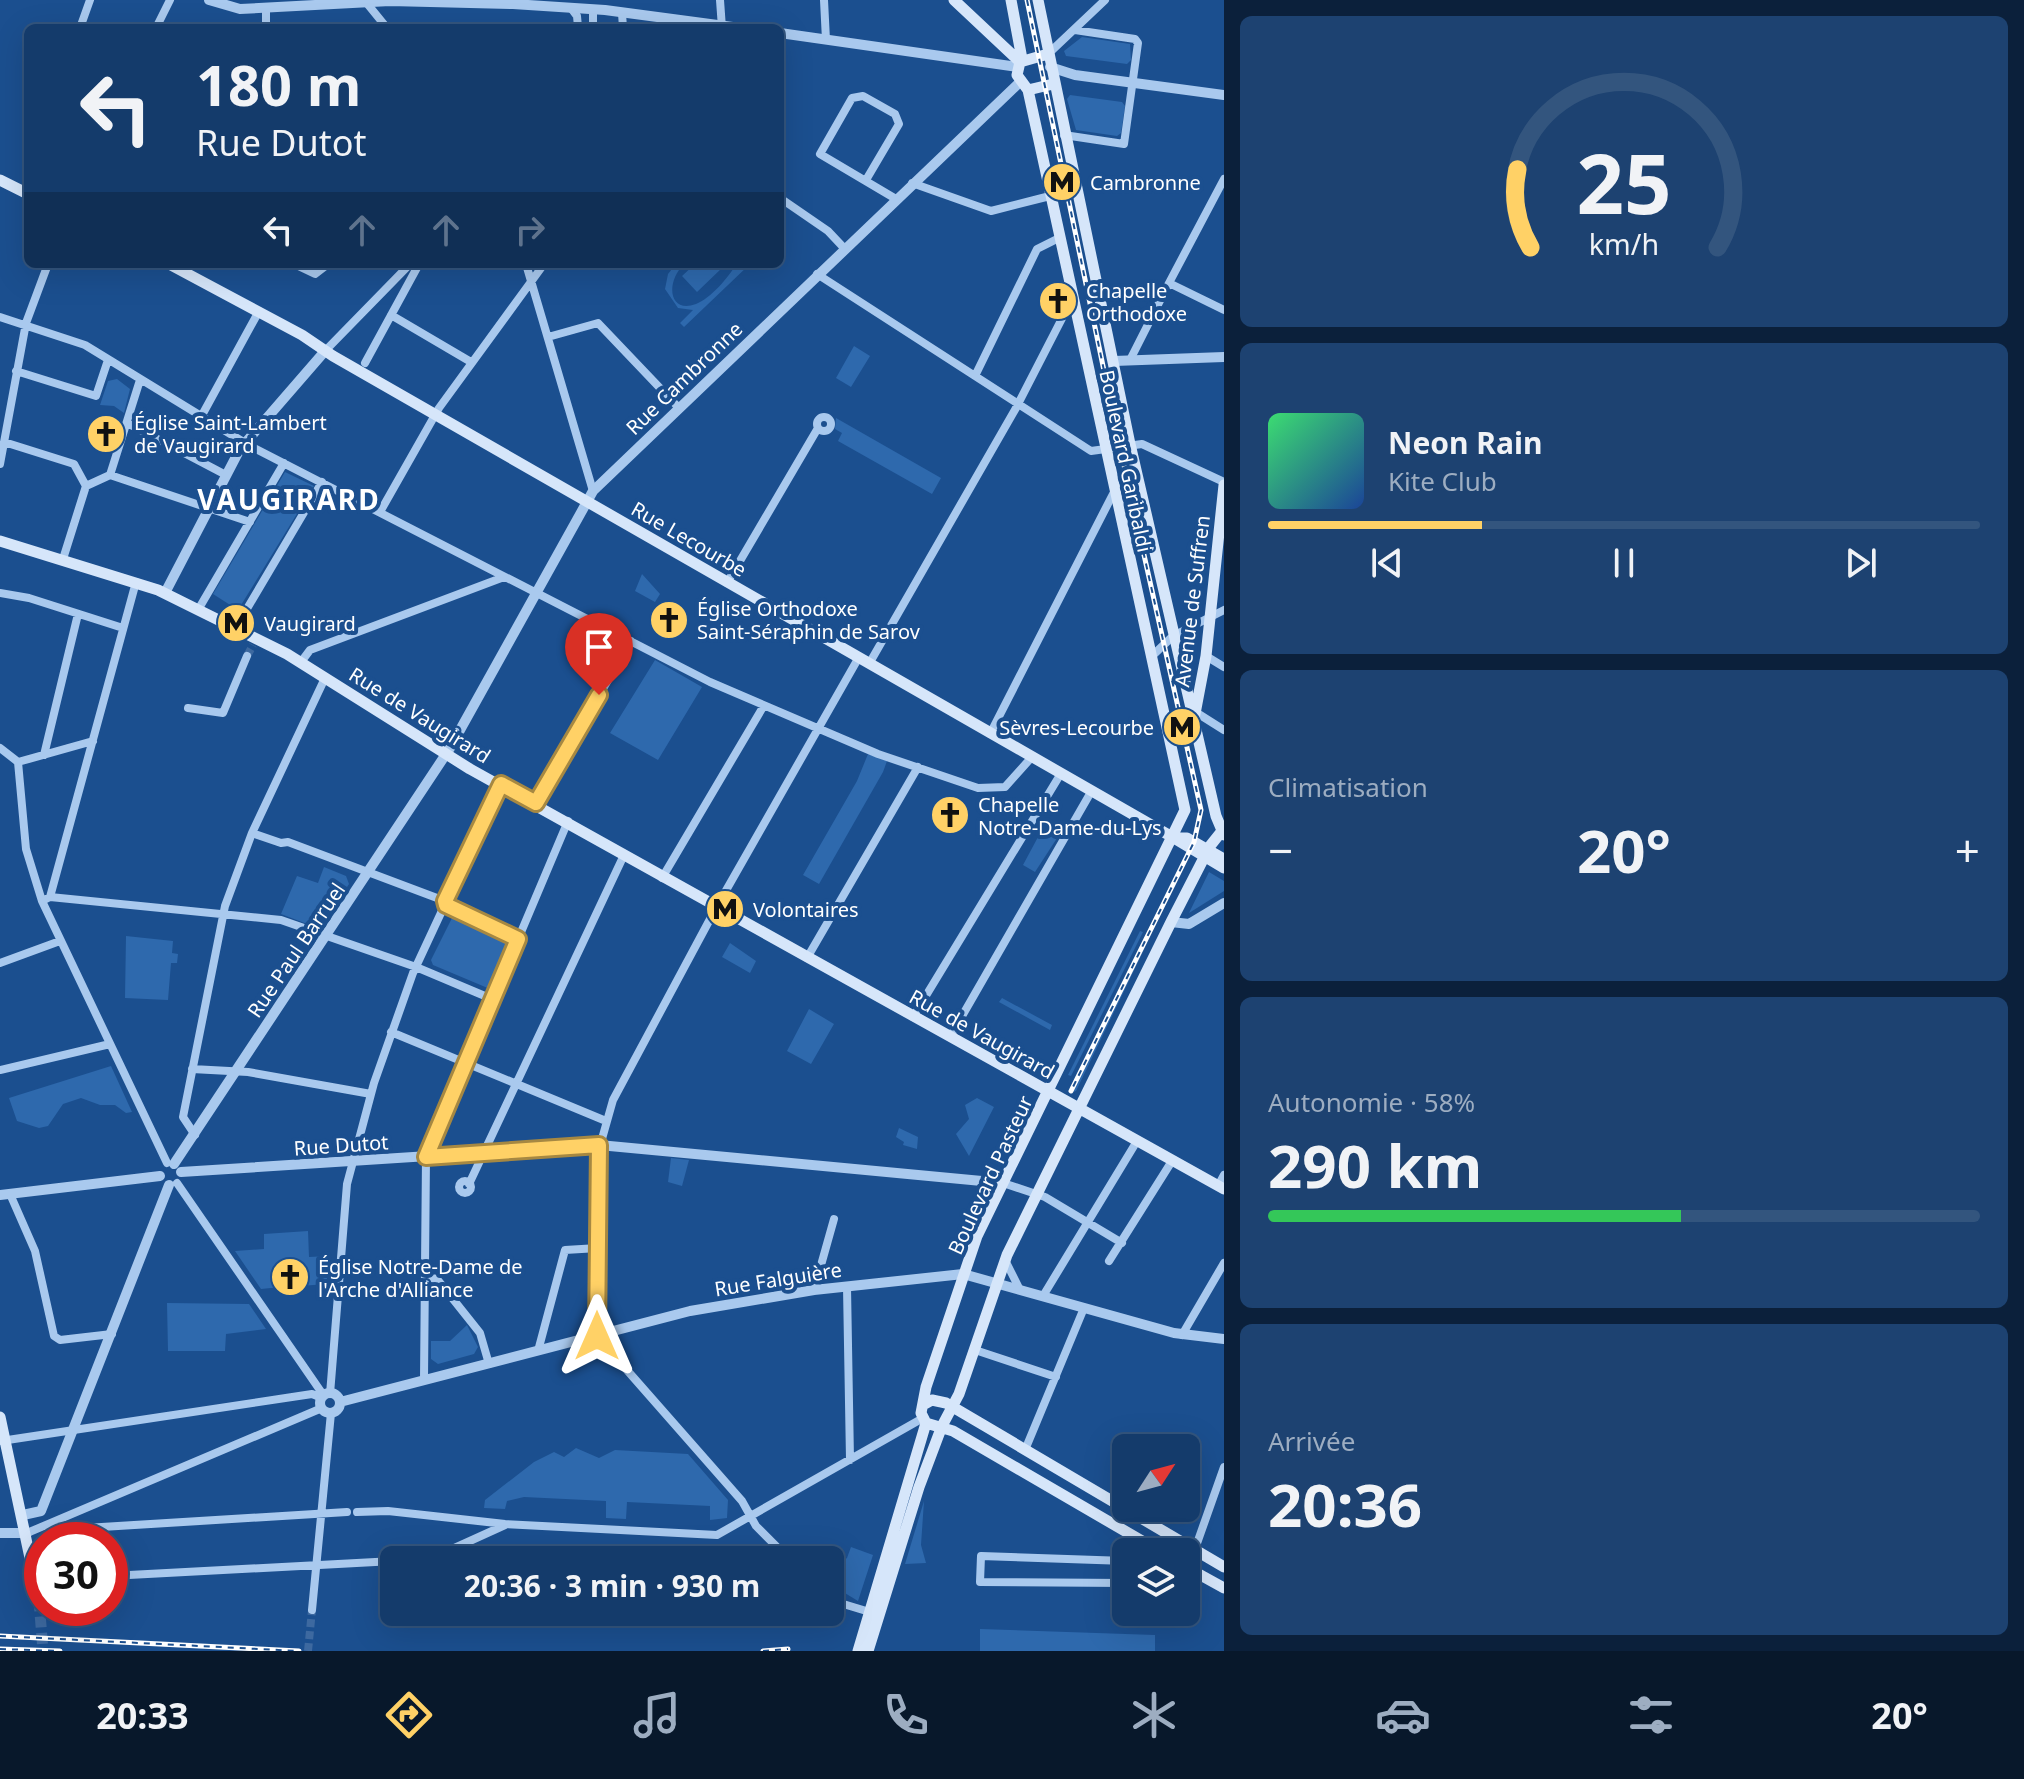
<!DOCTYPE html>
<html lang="fr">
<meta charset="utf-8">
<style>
:root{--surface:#143b6b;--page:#1d4271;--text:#f1f3f6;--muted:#9dadc1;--line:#33557e;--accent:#ffd166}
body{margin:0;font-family:"Noto Sans",sans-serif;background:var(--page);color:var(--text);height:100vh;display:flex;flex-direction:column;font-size:30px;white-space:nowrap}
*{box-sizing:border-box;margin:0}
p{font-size:26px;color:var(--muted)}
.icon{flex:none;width:44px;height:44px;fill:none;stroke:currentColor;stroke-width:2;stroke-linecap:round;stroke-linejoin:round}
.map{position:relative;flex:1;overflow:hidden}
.side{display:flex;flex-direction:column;gap:16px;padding:16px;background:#0b203b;width:800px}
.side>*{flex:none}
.top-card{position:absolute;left:24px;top:24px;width:760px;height:244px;border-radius:12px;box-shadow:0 8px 32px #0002,0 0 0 2px var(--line);background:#143b6b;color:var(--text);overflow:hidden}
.needle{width:52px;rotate:54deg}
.tools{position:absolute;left:1112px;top:1434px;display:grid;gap:16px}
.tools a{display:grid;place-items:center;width:88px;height:88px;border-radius:12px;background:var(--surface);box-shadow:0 8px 32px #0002,0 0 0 2px var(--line);font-size:40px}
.speed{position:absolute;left:24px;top:1522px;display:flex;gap:16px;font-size:40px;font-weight:700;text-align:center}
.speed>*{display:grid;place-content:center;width:104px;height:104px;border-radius:50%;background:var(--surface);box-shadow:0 8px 32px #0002,0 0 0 2px var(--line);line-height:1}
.speed .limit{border:12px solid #d22;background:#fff;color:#111}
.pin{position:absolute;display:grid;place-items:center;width:68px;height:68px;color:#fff;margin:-82px -34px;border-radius:50% 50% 50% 0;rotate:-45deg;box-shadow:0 0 8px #0007}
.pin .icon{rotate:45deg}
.me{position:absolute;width:88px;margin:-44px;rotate:0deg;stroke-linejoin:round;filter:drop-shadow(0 0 6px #0008)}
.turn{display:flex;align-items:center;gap:28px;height:168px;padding:0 40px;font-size:36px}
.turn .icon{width:104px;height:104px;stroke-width:2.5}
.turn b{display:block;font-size:56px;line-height:68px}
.lanes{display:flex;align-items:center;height:76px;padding:0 40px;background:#0003;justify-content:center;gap:40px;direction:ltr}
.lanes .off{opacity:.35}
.big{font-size:60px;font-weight:700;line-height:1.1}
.side .widget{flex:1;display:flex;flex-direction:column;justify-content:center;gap:12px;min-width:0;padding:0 28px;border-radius:12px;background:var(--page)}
.side .dial{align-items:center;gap:0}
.dial svg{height:208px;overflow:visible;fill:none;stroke:var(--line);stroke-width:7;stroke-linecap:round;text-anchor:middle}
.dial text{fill:var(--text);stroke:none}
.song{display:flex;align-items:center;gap:24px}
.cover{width:96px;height:96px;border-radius:12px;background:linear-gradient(135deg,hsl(140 70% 55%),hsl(220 70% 35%))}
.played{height:8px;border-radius:4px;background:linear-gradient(90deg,var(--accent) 30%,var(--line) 30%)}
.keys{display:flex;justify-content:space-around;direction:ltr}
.heat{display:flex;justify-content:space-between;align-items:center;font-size:44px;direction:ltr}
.charge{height:12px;border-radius:6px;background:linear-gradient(90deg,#34c759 58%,var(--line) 0)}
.trip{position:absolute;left:380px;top:1546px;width:464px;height:80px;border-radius:12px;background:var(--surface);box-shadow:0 8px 32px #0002,0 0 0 2px var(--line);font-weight:700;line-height:80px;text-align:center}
.menu{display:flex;height:128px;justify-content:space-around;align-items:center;background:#08182b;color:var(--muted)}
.menu .icon{width:56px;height:56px}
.menu .on{color:var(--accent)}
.menu b{font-size:36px;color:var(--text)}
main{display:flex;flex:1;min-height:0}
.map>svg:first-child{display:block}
</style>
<main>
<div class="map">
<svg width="1224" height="1651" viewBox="0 0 1224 1651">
<rect width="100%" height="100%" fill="#1b4f8f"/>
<!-- green -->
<path fill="#2e69ad" d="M1082 37 1130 44 1131 60 1127 64 1066 56 1064 51Z
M1070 95 1122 102 1125 106 1121 133 1117 136 1076 130 1067 99Z
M676 264H684C665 283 669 314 696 304 710 299 730 276 736 264H750L684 327 680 323 693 310 678 308 665 289 668 274Z
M695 264H720L723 267 697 292 682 276Z
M854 346 870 356 851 387 836 378Z
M117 379 130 389 124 413 114 406 100 405 108 381Z
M836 418 941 478 932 494 838 441 842 433 835 429Z
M285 472 314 486 238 610 213 594Z
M642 574 660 594 655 602 635 591Z
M655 660 702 687 658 760 610 733Z
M868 754 887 761 883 772 819 884 803 875 857 781Z
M1045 824 1061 832 1035 872 1023 865Z
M324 867 346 876 349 884 323 923 315 927 281 914 297 876 318 883Z
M1209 872 1224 881V891L1189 913Z
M453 916 508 941 490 989 433 965 431 960Z
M1140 931 1143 932 1071 1076 1068 1075Z
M1151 935 1076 1091 1073 1092Z
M126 936 173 941 172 953 178 954 177 963H171L168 1000 125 998Z
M730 943 756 961 750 973 722 957Z
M1002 998 1052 1025 1050 1030 999 1002Z
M809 1009 834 1024 811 1064 787 1051Z
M111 1066 132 1112 126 1113 115 1105H100L81 1098 63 1104 48 1126 39 1128 17 1121 9 1098Z
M977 1098 994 1107 969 1156 956 1134 969 1119 965 1105Z
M899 1128 918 1137 917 1149 903 1145 904 1142 896 1137Z
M671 1158 689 1160 682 1186 668 1182Z
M308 1231 309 1257 329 1256 327 1284 300 1286 298 1266 279 1268 281 1287 261 1289 235 1251 264 1249V1234Z
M167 1303 249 1304 266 1329 226 1334 225 1351H168Z
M467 1325 478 1347 474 1354 438 1364 431 1359V1341H450Z
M576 1448 599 1458 615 1450 688 1454 728 1500 727 1518 710 1520V1506L627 1502 626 1519 606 1518V1501L524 1497 507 1501 505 1509 484 1508 485 1500 534 1462 554 1452 564 1457Z
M924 1501 921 1545 926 1563 905 1564Z
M851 1547 873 1555 858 1601 830 1584V1580L839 1575 835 1567 847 1558Z
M980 1629 1155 1635V1651H980Z"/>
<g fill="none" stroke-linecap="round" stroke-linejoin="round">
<!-- minor-tunnel -->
<path stroke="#3d69a0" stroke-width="8" stroke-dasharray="8 4" stroke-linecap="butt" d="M247 656 253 645
M308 1651 312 1610"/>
<!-- secondary-tunnel -->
<path stroke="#3d69a0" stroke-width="11" stroke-dasharray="11 5.5" stroke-linecap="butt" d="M39 1600 43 1651"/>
<!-- minor -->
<path stroke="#a9c9ee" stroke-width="8" d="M720 0 722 28
M824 0 826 40
M365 1 387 28
M571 8 577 16 578 27
M593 9V28
M622 13 623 28
M80 28 90 0
M156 28 170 0
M266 28V8
M1048 54 1105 0
M1064 135 1124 144 1138 43 1135 39 1075 30
M866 180 899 124 895 114 863 96 852 98 820 154 896 199
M912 183 991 211 1050 196
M780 198 828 231 844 248
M294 264 315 274 328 264
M526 264 593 491
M817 274 1091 451 1142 444 1224 482
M1169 283 1224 179
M391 315 471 362
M0 317 85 345 250 446 710 682 878 754 978 788 1005 787 1031 758
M548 337 598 323 679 408
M325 351 410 264
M1130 360 1169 283 1224 310
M365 363 419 264
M16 371 96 396 108 360
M975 376 1037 249 1059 238
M201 417 259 311
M817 424a7 7 0 1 1 14 0a7 7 0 1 1-14 0Z
M127 423 226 475
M4 442 74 464 86 486 63 559
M0 464 26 323 48 264
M110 475 250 522
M86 486 110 475 140 380
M380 512 439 408 544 264
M727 583 818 428
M0 593 29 598 123 628
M198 610 284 463
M235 629 322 482
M1206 656 1224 667
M1151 657 1173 636 1224 610
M301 662 310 650 504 577
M869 664 1016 408 1072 299
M188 708 223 713 247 656
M1197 713 1224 730
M990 734 1113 494
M0 748 18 762
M44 755 78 614
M18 762 26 849 42 901 167 1163
M18 762 93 741
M536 803 631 641
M252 833 281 843 288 842 445 901
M662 878 763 707
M50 897 281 920 416 967 492 999
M46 899 50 897 136 582
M446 905 518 939
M807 958 918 767
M0 963 60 941
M913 1017 1060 775
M391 1032 606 1121
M950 1037 1091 792
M192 1069 248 1072 371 1094
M0 1070 110 1044
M195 1135 183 1117 225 906 252 833 325 678
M459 1187a6 6 0 1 1 12 0a6 6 0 1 1-12 0Z
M177 1183 324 1396
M1003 1183 1045 1197 1122 1243
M469 1184 624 855
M1218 1186 1224 1175
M10 1194 35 1251 54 1336 60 1340 112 1334
M1005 1260 1020 1290
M1109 1261 1172 1161
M425 1277 437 1279 480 1333 489 1364
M847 1287 850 1460
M814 1290 834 1219
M1043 1296 1137 1141
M1182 1335 1224 1263
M975 1350 1056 1377
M538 1351 565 1250 598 1248
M424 1379 426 1157 568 821
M330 1394 347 1184 374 1083 413 973 501 784
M1 1441 312 1394 322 1398
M1025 1450 1084 1308
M357 1512 388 1511 505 1524 717 1535 923 1418
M48 1527 69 1529 347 1512
M27 1533 322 1408
M1195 1549 1224 1467
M981 1556 1126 1561V1583L980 1582Z
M405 1560 450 1550 505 1525
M790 1560 756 1526 742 1501 597 1336 598 1153 613 1100 716 908 859 657
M110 1576 394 1561
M830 1600 873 1613
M312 1610 331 1413"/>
<!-- tertiary -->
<path stroke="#a9c9ee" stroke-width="10" d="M209 0 240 9 390 1 513 4 605 10 740 28
M780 33 1018 67
M1050 67 1075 75 1224 95
M1114 361 1224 357
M165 593 240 449 325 351
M1171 922 1189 924 1224 903
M174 1164 450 748 593 491 1020 82
M181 1172 599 1145 1003 1183
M0 1195 160 1176
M320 1403a10 10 0 1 1 20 0a10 10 0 1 1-20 0Z
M340 1402 690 1311 814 1290 963 1274 1174 1333 1224 1339
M23 1515 41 1511 169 1185
M0 1533H27"/>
<!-- secondary -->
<path stroke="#d6e6fa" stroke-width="11" d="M954 0 1020 62
M1011 0 1022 59
M1038 0 1130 444 1216 816 1224 835
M1028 90 1185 810 977 1236 926 1387 921 1413 926 1423 953 1431 1161 1552
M1028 90 1017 75 1020 62 1048 54
M1028 90 1053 84
M0 180 28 194
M169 264 302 335 333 356 1174 838H1187L1224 859
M0 541 158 590 287 654 470 769 1224 1189
M1194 719 1206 656 1224 485
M1174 838 1224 868
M923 1405 932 1400 946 1403 1224 1567
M0 1417 39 1600
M1186 1567 1224 1588
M858 1651 926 1423
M868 1651 919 1487 942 1426 959 1394 1007 1255 1171 922 1210 846 1222 831"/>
<defs>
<path id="rail" d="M1027 0 1119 443 1201 810 1194 842 1071 1091
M0 1636 299 1651
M0 1649 60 1651
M763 1651 788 1649"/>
</defs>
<!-- rail casing -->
<use href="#rail" stroke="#fff" stroke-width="5"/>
<!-- rail -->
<use href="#rail" stroke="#1b4f8f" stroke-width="2" stroke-dasharray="6" stroke-linecap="butt"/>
</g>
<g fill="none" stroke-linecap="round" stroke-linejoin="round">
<defs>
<path id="route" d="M597 1336 599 1145 426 1157 518 939 446 905 445 901 501 784 536 803 599 695"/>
</defs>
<!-- route casing -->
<use href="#route" stroke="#a68842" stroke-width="20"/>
<!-- route -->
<use href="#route" stroke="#ffd166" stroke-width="14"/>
</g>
<!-- icons -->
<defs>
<symbol id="metro-disc" viewBox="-11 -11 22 22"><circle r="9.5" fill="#ffd166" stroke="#1b4f8f"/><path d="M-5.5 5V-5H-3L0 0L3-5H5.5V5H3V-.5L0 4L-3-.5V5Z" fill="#111"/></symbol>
<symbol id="church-disc" viewBox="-11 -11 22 22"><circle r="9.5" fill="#ffd166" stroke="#1b4f8f"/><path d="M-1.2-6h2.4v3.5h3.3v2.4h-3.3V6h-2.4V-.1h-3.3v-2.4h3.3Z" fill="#111"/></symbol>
</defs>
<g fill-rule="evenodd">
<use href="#metro-disc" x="1040" y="160" width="44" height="44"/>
<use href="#church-disc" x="1036" y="279" width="44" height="44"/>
<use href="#church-disc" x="84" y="412" width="44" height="44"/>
<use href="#church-disc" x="647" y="598" width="44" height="44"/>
<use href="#metro-disc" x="214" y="601" width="44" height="44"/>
<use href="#metro-disc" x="1160" y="705" width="44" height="44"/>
<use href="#church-disc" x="928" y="793" width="44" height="44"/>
<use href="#metro-disc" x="703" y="887" width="44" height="44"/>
<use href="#church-disc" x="268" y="1255" width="44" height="44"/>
</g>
<g text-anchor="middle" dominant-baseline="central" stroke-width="8" stroke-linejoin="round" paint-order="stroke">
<!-- poi labels -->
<g font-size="20" fill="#fff" stroke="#1b4f8f" text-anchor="start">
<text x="1090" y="182">Cambronne</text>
<text x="1086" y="290">Chapelle<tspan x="1086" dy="23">Orthodoxe</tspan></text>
<text x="134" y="422">Église Saint-Lambert<tspan x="134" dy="23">de Vaugirard</tspan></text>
<text x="697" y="608">Église Orthodoxe<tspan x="697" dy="23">Saint-Séraphin de Sarov</tspan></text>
<text x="264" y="623">Vaugirard</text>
<text x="1154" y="727" text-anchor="end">Sèvres-Lecourbe</text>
<text x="978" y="804">Chapelle<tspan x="978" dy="23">Notre-Dame-du-Lys</tspan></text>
<text x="753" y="909">Volontaires</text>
<text x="318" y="1266">Église Notre-Dame de<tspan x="318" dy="23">l'Arche d'Alliance</tspan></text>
</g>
<!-- street labels -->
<g font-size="20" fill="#fff" stroke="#1b4f8f">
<text transform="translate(684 378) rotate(-44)">Rue Cambronne</text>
<text transform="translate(1126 461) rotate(78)">Boulevard Garibaldi</text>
<text transform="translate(689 539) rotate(30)">Rue Lecourbe</text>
<text transform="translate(1192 601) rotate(-83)">Avenue de Suffren</text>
<text transform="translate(420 715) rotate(32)">Rue de Vaugirard</text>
<text transform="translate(296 950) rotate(-56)">Rue Paul Barruel</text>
<text transform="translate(982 1034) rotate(29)">Rue de Vaugirard</text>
<text transform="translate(341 1145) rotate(-4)">Rue Dutot</text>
<text transform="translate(990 1175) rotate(-65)">Boulevard Pasteur</text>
<text transform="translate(778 1279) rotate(-9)">Rue Falguière</text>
</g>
<!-- district labels -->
<g font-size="28" font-weight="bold" letter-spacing="2" fill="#fff" stroke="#1b4f8f">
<text x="289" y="499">VAUGIRARD</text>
</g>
</g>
</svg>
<div class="tools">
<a><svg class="needle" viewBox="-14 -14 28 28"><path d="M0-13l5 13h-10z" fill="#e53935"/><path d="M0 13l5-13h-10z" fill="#9dadc1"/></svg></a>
<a><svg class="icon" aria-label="layers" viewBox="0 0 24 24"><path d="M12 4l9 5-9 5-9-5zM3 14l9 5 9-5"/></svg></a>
</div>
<div class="speed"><div class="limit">30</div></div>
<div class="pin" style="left:599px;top:695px;background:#d93025"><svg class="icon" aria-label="arrive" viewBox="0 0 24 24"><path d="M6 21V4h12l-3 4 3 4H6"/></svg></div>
<svg class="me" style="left:597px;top:1336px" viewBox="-20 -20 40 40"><path d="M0-17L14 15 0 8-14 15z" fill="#ffd166" stroke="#fff" stroke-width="4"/></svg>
<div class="trip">20:36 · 3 min · 930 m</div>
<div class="top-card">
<div class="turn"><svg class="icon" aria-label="left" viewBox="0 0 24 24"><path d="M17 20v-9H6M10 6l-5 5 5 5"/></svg><div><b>180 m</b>Rue Dutot</div></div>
<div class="lanes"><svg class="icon" aria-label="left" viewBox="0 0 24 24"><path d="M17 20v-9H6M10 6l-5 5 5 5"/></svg><svg class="icon off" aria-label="ahead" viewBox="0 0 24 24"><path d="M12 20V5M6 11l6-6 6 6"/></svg><svg class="icon off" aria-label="ahead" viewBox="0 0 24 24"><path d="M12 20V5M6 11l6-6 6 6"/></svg><svg class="icon off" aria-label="right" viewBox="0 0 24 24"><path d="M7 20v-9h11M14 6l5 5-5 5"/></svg></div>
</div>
</div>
<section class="side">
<div class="widget dial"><svg viewBox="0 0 100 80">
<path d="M14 69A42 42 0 1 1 86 69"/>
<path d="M14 69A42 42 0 0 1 9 39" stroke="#ffd166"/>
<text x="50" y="56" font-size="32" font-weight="700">25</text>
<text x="50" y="72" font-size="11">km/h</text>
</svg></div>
<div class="widget">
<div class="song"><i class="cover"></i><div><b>Neon Rain</b><p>Kite Club</p></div></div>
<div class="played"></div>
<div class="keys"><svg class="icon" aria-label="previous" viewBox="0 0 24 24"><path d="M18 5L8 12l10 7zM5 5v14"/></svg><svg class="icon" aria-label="pause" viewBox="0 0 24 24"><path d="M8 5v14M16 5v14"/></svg><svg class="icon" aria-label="next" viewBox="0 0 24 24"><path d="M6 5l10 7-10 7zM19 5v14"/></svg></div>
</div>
<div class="widget"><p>Climatisation</p>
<div class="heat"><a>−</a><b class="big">20°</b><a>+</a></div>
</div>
<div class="widget"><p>Autonomie · 58%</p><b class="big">290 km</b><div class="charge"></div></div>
<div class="widget"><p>Arrivée</p><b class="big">20:36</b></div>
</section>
</main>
<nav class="menu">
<b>20:33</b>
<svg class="icon on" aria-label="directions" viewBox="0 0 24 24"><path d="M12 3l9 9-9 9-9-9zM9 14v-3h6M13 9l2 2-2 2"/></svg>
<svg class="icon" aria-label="music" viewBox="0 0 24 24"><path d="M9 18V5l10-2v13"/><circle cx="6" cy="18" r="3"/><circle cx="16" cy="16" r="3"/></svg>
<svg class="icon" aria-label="phone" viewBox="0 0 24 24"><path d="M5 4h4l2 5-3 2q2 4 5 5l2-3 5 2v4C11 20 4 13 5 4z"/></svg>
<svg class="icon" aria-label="climate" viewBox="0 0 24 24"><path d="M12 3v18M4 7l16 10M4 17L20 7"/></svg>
<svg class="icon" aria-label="car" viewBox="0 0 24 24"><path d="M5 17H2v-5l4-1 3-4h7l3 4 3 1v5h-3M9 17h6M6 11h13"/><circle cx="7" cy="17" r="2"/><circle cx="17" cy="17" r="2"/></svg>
<svg class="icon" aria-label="filters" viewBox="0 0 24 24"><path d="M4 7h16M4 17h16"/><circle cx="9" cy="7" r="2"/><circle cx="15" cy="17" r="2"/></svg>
<b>20°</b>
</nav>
